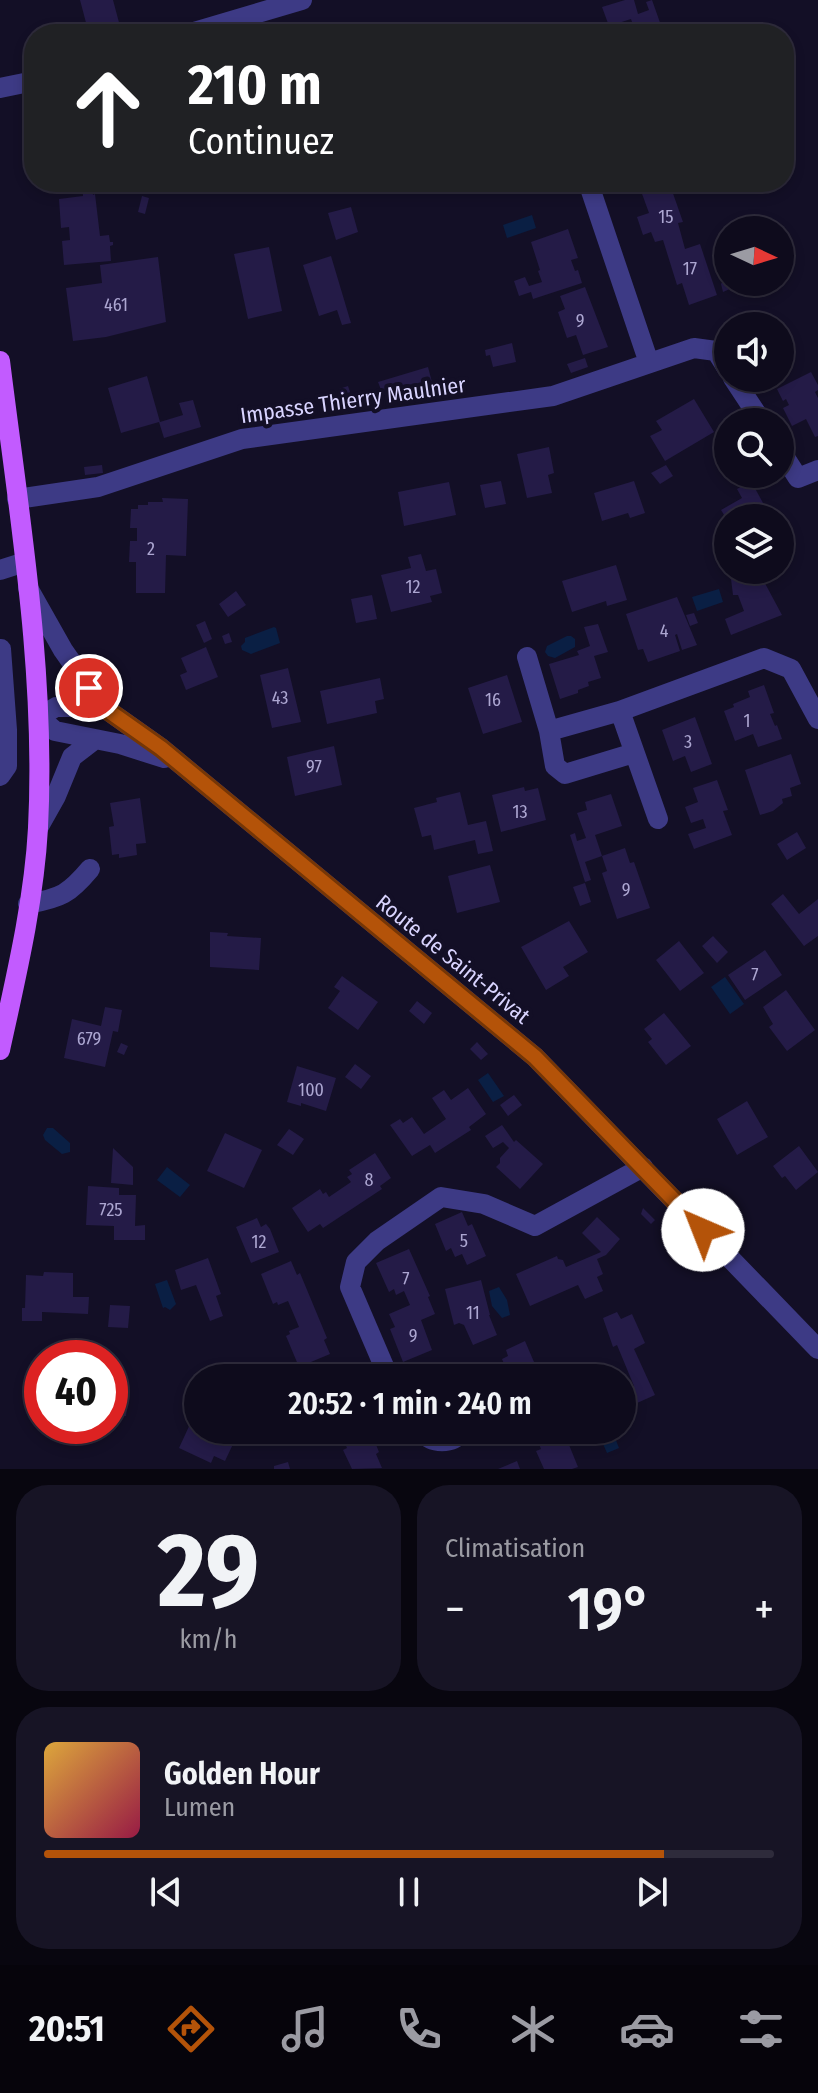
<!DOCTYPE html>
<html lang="fr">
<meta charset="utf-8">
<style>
:root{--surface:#0e0b1c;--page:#171425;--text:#f1f3f6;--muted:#9b9ba3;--line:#2e2b3b;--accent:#b45309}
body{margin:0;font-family:"Fira Sans Condensed",sans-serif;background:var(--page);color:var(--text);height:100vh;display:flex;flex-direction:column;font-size:30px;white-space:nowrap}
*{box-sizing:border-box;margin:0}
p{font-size:26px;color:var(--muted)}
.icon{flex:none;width:44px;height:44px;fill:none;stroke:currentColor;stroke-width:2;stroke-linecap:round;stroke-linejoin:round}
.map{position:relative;height:1469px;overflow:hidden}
.drawer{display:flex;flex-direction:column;gap:16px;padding:16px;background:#08060f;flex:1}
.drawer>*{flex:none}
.hud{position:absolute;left:24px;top:24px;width:770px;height:168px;border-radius:32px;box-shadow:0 4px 12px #0003,0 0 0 2px var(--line);background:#202124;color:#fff;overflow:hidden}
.needle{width:52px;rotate:94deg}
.controls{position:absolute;left:714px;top:216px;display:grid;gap:16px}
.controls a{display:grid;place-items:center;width:80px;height:80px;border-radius:50%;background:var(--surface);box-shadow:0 4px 12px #0003,0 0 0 2px var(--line);font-size:40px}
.speed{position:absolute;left:24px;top:1340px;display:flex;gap:16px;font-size:40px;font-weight:700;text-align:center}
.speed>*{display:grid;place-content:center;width:104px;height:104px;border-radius:50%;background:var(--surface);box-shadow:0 4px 12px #0003,0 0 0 2px var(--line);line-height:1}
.speed .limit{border:12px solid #d22;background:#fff;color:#111}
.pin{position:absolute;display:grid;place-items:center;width:68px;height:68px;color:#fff;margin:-34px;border:4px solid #fff;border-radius:50%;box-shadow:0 2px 8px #0007}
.me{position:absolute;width:88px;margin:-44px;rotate:316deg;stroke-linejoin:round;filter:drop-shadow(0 0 6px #0008)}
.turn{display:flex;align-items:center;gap:28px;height:168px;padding:0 32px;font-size:36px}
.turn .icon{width:104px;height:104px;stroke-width:2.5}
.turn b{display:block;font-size:56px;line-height:68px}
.big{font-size:60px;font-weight:600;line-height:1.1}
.drawer .tile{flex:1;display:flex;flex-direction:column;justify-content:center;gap:12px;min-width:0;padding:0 28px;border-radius:32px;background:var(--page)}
.drawer .dial{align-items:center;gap:0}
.dial b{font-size:104px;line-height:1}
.song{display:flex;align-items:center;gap:24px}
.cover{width:96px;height:96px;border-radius:12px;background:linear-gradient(135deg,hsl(40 70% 55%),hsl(340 70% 35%))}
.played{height:8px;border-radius:4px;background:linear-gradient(90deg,var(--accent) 85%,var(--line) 85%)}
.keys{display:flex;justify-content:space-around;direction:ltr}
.heat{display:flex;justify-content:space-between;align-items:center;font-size:44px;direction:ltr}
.drawer .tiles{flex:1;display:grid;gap:16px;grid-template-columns:1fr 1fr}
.tile:last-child{grid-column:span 2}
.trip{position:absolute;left:184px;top:1364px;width:452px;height:80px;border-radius:40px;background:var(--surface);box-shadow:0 4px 12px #0003,0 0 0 2px var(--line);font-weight:600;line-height:80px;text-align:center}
.menu{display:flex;height:128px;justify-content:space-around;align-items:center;background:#06040b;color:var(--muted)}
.menu .icon{width:56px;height:56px}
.menu .active{color:var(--accent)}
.menu b{font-size:36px;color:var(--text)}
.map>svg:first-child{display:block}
</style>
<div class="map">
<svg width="818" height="1469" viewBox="0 0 818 1469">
<rect width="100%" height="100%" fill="#130f26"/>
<!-- water -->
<path fill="#0a1f44" d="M532 215 536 228 507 238 503 225Z
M719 589 723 602 697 611 692 597Z
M274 627 276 628 280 643 251 654 242 650 241 646 245 642V638Z
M567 636H571L575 639V647L555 658 548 656 545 652 547 646Z
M725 977 744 1004 730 1014 711 987Z
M488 1073 504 1096 493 1102 478 1080Z
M47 1128H53L70 1143V1152L62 1154 45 1140 43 1135Z
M167 1167 190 1185 180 1197 157 1180Z
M167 1280 176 1304 170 1310 165 1307 163 1308 155 1284Z
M499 1287 507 1300 510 1315 502 1318 492 1306 489 1291Z
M597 1430H612L619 1448 607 1453Z"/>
<!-- building -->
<path fill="#241b47" d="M80 0H113L121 30 104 34H89Z
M625 0H634L638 14 649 10 646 2 652 0 663 31 673 27 675 34H636L631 19 609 26 602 7Z
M337 22V34H295L294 23Z
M141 182H154L151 192 140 189Z
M669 182 683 222 678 223 685 249 700 244 717 295 689 305 682 283 677 285 663 240 655 242 651 232 643 235 637 217 649 213 641 191Z
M92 183 93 195 95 194 100 236 109 235 110 242H113V245L110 246 111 261 64 265 62 241 70 240 69 227 61 228 59 199 83 196 82 184Z
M142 196 149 198 145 214 138 212Z
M351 207 358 232 336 240 328 213Z
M568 229 578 258 571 260 575 271 578 270 582 283 533 299 531 292 519 296 514 281 525 277 529 286 542 282 538 271 540 270 531 242Z
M269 247 282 311 248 319 234 254Z
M331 256 351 323 342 325 337 310 319 316 303 265Z
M158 257 166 322 106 337 73 341 66 288 102 283 100 265Z
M728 279 732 288 723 292 721 284 723 281Z
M585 287 608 347 583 355 576 335 567 338 558 312 565 309 560 296Z
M512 343 516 362 493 367 490 355 486 356 485 350Z
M585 358 588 367 571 373 567 364Z
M428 367 433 386 419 390 421 395 411 398 410 393 399 396 397 390 383 395 378 382Z
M811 372 818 385V390L815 392 818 398V436L815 437 806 419 792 426 783 408 789 405 786 399 783 401 777 389Z
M147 376 160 422 183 415 179 403 193 400 201 427 164 438 159 422 121 433 108 388Z
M348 386 351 395 341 398 339 389Z
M694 399 714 432 665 461 650 436 662 430 656 421Z
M549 447 554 473 548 475 552 493 527 498 517 454Z
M102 465 103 473 85 475 84 467Z
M666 465 673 476 660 484 651 473Z
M501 481 506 504 485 508 480 485Z
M634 481 645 513 630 518 628 513 602 521 594 493Z
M751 481 769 514 775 511 779 518H726L721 510 742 498 737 489Z
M449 482 456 515 404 526 398 492Z
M162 498 188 499 186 556 166 555 165 593H136V562H129L130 541H137V528H130L131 509H138V505H148V502H163Z
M421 554 426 571 436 569 442 593 430 596 432 602 391 612 381 575 411 568 408 557Z
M616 565 627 600 607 606 606 601 572 612 562 581Z
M761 576 782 615 731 635 725 619 744 611 738 595H733L731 579Z
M236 591 246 605 228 617 219 604Z
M372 595 377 619 356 623 351 599Z
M677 597 697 645 682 650 677 634 675 635 680 651 648 662 643 649 638 650 626 614Z
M694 613 698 623 690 626 686 615Z
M205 621 212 639 204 643 196 625Z
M598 624 608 652 594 656 601 678 588 682 589 686 578 690V693L560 699 549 664 579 655 577 651 590 646 584 627Z
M229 633 232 642 225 644 222 636Z
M206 647 218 677 186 690 180 675 187 672 181 658Z
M288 668 301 722 272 728 260 675Z
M507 675 522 722 483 734 468 688Z
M380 678 384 699 375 701 377 713 327 724 320 691Z
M764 685 774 713 770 714 775 726 777 725 782 739 758 747 753 734 735 741 724 711 734 707 733 704 750 697 748 691Z
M695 717 712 764 691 772 685 756 673 761 662 730Z
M334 746 342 785 295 796 287 757Z
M791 754 801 784 790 788 792 796 782 799 783 803 773 811 760 815 745 770Z
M717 780 728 810 723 811 732 835 694 849 688 834 706 828 703 819 691 823 685 807 698 802 693 788Z
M524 787 525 791 538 788 546 820 501 832 492 795Z
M460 792 468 825 486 821 493 851 478 854 475 840 434 850 431 835 422 837 414 808 437 802 436 798Z
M611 794 622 826 595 835 602 856 585 862 591 880 585 882 570 835 575 833 577 841 586 838 577 813 587 810 585 802Z
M140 798 146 843 136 844 137 855 119 858V854L112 855 109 827 114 826 110 803Z
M797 832 806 848 787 860 777 844Z
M625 848 630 863 634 862 650 908 617 919 602 873 607 871 602 856Z
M490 865 500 902 457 913 448 876Z
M585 883 591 902 580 906 573 887Z
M783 894 799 914 818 899V936L804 946 771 904Z
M569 921 588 952 563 967 569 976 546 990 521 947Z
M210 932 228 933 227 936 261 938 259 970 210 967Z
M713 936 728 952 717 963 702 946Z
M679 941 704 973 680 991 656 960Z
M765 950 782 975 745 1000 728 975Z
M342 976 378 1002 358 1030 328 1008 340 991 334 987Z
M786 990 815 1030 787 1051 769 1027 773 1024 763 1007Z
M417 1001 432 1013 424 1024 409 1011Z
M105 1007 122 1010 118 1032 113 1031 105 1067 64 1058 72 1019 101 1026Z
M664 1013 691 1046 666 1065 648 1042 652 1039 644 1029Z
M477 1042 488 1054 481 1060 470 1049Z
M121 1043 128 1046 124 1055 117 1052Z
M355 1064 371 1076 361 1089 345 1077Z
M297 1066 336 1078 326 1111 301 1103V1106L287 1102Z
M468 1088 486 1114 469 1127 471 1130 435 1153 430 1145 412 1156 390 1125 400 1119 403 1123 412 1117 424 1134 446 1119 432 1098 444 1090 451 1100Z
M514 1095 522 1105 508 1116 500 1105Z
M747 1101 768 1137 737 1155 717 1119Z
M502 1125 514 1142 516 1140 543 1164 520 1189 496 1167 500 1163V1158L509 1148 503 1142 493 1148 485 1136Z
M289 1129 304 1139 293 1155 277 1145Z
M225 1133 262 1150 244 1188 207 1171Z
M799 1146 818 1172 796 1190 785 1176 782 1178 773 1166Z
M113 1148 133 1167V1185L111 1183Z
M375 1153 391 1178 380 1186 382 1189 323 1228 320 1224 308 1232 292 1208 320 1189 323 1194 326 1192 329 1197 351 1182 347 1177 352 1174 349 1170Z
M88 1186 119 1188V1195H136L135 1226 145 1225V1240H114V1226L86 1225Z
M643 1208 655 1220 651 1224 641 1214Z
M462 1212 468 1226 472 1224 486 1256 467 1265 462 1254 455 1257 451 1248 446 1251 435 1224Z
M597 1217 620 1239 606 1255 597 1259 603 1274 597 1277 603 1291 585 1299 578 1285 530 1306 516 1274 557 1256 558 1259 563 1260 566 1267 601 1252 582 1233Z
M257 1218 261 1227 266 1224 270 1229 279 1252 251 1263 236 1227Z
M409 1249 430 1296 428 1297 435 1314 421 1320 432 1350 403 1362 390 1329 395 1327 389 1314 410 1305 404 1291 396 1295 394 1289 389 1292 376 1263Z
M208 1258 221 1294 216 1296 223 1316 210 1321 196 1285 181 1290 175 1270Z
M291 1261 297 1275 300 1273 327 1338 324 1340 330 1354 299 1367 286 1336 290 1334 289 1331 299 1327 294 1315 288 1301 278 1305 277 1302 273 1304 261 1274Z
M44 1272 73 1273V1297H89L88 1314 42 1312V1321H22V1308H25L26 1275 43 1276Z
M481 1280 490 1315H489L497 1335 473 1345 464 1325 459 1323 454 1325 445 1289Z
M110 1305 130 1306 128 1328 108 1327Z
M617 1312 621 1319 632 1314 645 1343 634 1349 655 1395 628 1407 630 1413 626 1415 622 1409V1391L634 1386 617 1345 613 1347 603 1318Z
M525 1341 540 1376 553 1371 556 1378H510L502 1359 508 1356 506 1350Z
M110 1385H115L114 1398 128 1399 126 1416H110Z
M191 1422 198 1426V1430H208L234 1442 225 1461 214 1456 211 1463 179 1448Z
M346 1430H370L379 1452 376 1454 382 1468 352 1469 343 1450 347 1448 345 1443 351 1441Z
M540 1430H563L578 1467 572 1469H544L536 1451 541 1449 539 1444 545 1441Z
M517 1461 520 1469H498Z
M288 1462 290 1469H274V1466Z"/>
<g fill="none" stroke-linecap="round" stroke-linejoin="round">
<!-- minor -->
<path stroke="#3d3a85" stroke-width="20" d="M187 34 302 0
M0 88 34 81
M588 182 649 363
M733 378 762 422
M780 450 798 478 818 470
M17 499 98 487 242 439 553 396 694 348 716 351 728 370
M0 570 25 562
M28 588 63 650 103 707 161 748 535 1057 818 1349
M527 657 549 731
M103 707H56L39 717 55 731 120 744 164 758
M620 711 549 731 555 766 565 774 634 753
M0 776 7 766V730L1 649
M658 819 620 711 764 658 791 669 818 719
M38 828 56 796 72 757 94 740
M28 904C61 898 69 894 90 869
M389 1378 350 1287 356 1262 377 1241 441 1197 484 1204 535 1226 643 1167
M419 1430C432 1445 452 1445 465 1430"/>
<!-- major -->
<path stroke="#c25bff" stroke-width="20" d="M0 361C19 515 46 671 38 828 34 902 16 977 0 1050"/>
</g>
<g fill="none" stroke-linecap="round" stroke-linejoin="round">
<defs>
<path id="route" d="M89 688 103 707 161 748 535 1057 703 1230"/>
</defs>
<!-- route casing -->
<use href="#route" stroke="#753606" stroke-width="20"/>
<!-- route -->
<use href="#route" stroke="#b45309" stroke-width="14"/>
</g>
<g text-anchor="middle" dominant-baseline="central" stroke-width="8" stroke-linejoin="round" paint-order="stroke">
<!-- number labels -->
<g font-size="18" fill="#aca6d1">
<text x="666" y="217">15</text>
<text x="690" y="269">17</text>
<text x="116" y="305">461</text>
<text x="580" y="321">9</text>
<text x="151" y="549">2</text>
<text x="413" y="587">12</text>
<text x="664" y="631">4</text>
<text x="280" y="698">43</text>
<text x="493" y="700">16</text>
<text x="747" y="721">1</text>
<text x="688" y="742">3</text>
<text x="314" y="767">97</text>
<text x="520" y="812">13</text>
<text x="626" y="890">9</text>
<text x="755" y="975">7</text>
<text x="89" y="1039">679</text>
<text x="311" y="1090">100</text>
<text x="369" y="1180">8</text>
<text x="111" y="1210">725</text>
<text x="464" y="1241">5</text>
<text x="259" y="1242">12</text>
<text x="406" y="1279">7</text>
<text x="473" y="1313">11</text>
<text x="413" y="1336">9</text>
</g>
<!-- street labels -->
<g font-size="22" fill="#d9d4ff" stroke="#130f26">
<text transform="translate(353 400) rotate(-8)">Impasse Thierry Maulnier</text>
<text transform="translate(453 959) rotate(39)">Route de Saint-Privat</text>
</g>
</g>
</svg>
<div class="controls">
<a><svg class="needle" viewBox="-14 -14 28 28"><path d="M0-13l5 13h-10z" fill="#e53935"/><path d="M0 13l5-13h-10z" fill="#9b9ba3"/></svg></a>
<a><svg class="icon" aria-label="sound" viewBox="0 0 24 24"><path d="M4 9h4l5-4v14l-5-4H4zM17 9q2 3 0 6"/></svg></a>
<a><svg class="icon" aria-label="search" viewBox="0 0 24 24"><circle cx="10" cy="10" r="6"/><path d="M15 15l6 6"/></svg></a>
<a><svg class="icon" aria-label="layers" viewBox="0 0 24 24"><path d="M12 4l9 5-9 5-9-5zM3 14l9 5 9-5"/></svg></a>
</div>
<div class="speed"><div class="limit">40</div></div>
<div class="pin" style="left:89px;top:688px;background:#d93025"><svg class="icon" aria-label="arrive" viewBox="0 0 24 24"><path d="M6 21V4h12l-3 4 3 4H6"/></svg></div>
<svg class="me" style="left:703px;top:1230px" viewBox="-20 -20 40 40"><circle r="19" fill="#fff"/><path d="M0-13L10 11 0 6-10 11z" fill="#b45309"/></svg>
<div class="trip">20:52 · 1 min · 240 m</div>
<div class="hud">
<div class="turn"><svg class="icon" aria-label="ahead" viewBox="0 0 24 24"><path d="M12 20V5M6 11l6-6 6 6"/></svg><div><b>210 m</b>Continuez</div></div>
</div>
</div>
<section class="drawer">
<div class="tiles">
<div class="tile dial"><b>29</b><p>km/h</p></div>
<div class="tile"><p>Climatisation</p>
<div class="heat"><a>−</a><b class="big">19°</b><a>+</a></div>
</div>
<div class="tile">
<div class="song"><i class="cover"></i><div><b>Golden Hour</b><p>Lumen</p></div></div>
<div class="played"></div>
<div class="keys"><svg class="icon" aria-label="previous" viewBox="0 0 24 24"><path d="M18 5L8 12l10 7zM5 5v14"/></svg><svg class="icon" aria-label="pause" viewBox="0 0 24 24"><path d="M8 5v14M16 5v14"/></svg><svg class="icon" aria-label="next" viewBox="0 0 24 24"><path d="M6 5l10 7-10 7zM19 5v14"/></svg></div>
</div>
</div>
</section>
<nav class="menu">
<b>20:51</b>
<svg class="icon active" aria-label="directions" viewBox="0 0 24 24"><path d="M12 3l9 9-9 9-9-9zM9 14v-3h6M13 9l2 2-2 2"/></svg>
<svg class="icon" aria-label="music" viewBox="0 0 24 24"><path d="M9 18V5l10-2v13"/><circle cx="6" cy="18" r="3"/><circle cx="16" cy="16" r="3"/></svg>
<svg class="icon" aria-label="phone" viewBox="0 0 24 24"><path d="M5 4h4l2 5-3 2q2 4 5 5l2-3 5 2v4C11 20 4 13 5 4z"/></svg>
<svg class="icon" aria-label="climate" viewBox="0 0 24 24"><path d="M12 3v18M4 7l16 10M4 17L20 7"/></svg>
<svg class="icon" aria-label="car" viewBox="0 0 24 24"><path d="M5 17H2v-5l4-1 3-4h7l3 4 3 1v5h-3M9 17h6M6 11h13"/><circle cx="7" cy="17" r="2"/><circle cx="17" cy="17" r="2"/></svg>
<svg class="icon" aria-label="filters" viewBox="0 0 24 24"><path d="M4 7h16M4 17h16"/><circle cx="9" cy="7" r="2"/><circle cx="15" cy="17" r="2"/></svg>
</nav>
